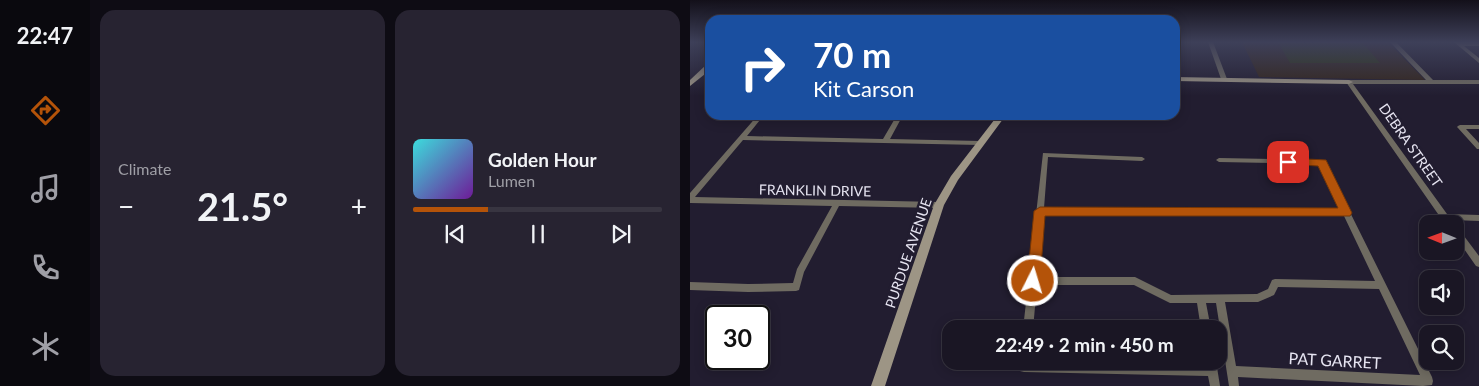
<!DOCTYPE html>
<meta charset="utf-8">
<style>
:root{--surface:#1a1624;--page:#272331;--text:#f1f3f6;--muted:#9f9fa6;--line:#383541;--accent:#b45309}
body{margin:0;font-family:Lato,sans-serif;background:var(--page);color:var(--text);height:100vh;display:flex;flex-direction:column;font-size:19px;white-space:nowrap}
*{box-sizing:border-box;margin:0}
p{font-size:16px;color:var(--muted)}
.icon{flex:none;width:28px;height:28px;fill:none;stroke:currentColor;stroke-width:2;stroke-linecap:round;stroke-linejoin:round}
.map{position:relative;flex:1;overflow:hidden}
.sheet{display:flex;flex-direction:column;gap:10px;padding:10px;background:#0e0c14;width:600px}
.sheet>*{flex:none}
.banner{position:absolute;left:15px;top:15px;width:475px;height:105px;border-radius:15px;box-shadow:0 2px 12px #0003,0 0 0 1px var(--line);background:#1a4fa0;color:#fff;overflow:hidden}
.needle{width:32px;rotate:271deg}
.fabs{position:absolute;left:729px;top:215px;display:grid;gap:10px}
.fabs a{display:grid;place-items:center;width:45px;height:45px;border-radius:10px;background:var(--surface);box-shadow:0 2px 12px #0003,0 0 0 1px var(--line);font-size:25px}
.speed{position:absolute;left:15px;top:305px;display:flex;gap:10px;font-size:25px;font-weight:700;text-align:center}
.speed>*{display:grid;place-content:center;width:65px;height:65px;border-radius:50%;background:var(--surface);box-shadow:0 2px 12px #0003,0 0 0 1px var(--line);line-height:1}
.speed .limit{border:2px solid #111;border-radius:8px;background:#fff;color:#111}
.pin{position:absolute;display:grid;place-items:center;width:42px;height:42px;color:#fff;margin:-21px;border-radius:10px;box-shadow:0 2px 8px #0006}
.me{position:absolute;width:55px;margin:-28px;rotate:5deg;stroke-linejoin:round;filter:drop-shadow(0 0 4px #0008)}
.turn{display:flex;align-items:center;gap:18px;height:105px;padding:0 25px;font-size:22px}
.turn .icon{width:65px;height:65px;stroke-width:2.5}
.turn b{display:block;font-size:35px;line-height:42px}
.big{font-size:38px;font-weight:700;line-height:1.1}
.sheet .tile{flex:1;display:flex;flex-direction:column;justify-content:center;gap:8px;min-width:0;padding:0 18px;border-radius:15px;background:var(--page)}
.song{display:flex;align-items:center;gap:15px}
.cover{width:60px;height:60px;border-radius:8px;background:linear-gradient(135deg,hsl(180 70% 55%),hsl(280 70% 35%))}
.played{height:5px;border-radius:2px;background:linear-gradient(90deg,var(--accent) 30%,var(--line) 30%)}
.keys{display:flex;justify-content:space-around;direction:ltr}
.heat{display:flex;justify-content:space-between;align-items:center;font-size:28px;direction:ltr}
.sheet .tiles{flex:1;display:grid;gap:10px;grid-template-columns:repeat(2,1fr)}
.trip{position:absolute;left:252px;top:320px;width:285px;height:50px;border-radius:15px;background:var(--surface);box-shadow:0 2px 12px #0003,0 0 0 1px var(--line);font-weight:700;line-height:50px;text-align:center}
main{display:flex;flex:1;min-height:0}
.menu{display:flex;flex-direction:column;width:90px;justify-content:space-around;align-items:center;background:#0a090e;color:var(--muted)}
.menu .icon{width:35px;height:35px}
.menu .selected{color:var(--accent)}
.menu b{font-size:22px;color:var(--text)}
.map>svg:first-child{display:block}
</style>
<main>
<nav class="menu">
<b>22:47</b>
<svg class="icon selected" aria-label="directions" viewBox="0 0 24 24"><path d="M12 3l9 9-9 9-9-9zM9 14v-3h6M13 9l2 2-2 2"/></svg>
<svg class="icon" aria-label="music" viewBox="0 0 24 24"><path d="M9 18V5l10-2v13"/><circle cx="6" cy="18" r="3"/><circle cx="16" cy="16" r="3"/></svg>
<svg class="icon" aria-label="phone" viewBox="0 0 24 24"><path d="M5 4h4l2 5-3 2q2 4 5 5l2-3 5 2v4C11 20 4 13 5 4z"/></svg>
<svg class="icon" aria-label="climate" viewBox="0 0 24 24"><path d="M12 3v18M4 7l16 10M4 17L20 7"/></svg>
</nav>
<section class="sheet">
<div class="tiles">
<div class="tile"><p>Climate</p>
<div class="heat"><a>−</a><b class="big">21.5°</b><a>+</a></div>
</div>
<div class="tile">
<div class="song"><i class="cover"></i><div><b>Golden Hour</b><p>Lumen</p></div></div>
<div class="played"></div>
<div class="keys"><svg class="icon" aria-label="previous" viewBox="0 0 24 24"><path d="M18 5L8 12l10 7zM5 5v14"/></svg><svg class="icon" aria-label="pause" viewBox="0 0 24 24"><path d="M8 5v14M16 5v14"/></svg><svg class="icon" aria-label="next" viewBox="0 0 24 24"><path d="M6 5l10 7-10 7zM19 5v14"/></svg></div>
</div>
</div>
</section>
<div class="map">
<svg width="789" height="386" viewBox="0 0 789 386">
<rect width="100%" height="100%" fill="#221d30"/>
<!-- education -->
<path fill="#332419" d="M552 42H698L735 80 569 77Z"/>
<!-- green -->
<path fill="#2e3510" d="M588 42 673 43 690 63H600Z"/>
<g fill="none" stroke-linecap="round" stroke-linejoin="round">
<!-- street -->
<path fill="#6f6b61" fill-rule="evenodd" d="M518 42H523L537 79 536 80 534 81 531 79Z
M700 42H706L743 80H789V84H663L757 214 789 215V221L762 220 764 224H755L656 82 659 80H736Z
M764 42H789V46H774L789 58V63Z
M68 115H74L57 136 193 139 207 115H213L200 139 290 141 293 143 290 145 53 140 5 197 249 202 252 203 253 205 252 207 249 208 149 206 114 272 109 290 106 291 58 292 0 290V282L58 284 103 283 107 269 142 206 0 203V193Z
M770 125H789V129H776L789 143V149H787L768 128 767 127 768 126Z
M353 153 452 157 455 159 452 161 358 157 354 208 651 210 630 164 529 162 526 160 529 158 634 160 742 377 743 381 742 385 733 386 548 377 549 386H539L526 303H516L521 329H511L507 303H480L444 285H347L343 329H333ZM353 214 654 216 685 281 585 279 582 280 578 289 567 294 481 295 445 277H347ZM588 287 689 289 730 375 546 366 535 302H568L584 295Z
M765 227 768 228 789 256V267L786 266 765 236Z
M330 361 517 366 516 361H526L530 386H520L518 376 334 372 330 371 329 367Z"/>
<!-- secondary -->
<path fill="#9d9585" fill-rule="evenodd" d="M17 64H20V70L0 86V80Z
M485 77 659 80 663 82 659 84 485 81Z
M308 115H316L268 180 254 205 195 386H181L244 205 261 176Z"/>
</g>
<!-- sky -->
<linearGradient id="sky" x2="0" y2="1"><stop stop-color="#13101a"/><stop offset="0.44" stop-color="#3e4059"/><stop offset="1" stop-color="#3e4059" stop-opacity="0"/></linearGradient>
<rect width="789" height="96" fill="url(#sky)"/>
<!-- route -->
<path fill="#b45309" stroke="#753606" d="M598 158 636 160 662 213 660 216H355L350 281 348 285 343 287 339 285 337 281 344 211 350 207 648 208 628 166 594 164 592 162 594 159Z"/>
<g text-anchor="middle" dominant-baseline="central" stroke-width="5" stroke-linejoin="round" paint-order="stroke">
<!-- street labels -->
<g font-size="14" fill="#e6e4f1" stroke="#221d30">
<text transform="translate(721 145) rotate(55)">DEBRA STREET</text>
<text transform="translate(125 190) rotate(1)">FRANKLIN DRIVE</text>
<text transform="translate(218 253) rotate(-71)">PURDUE AVENUE</text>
</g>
<!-- near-street labels -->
<g font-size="16" fill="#e6e4f1" stroke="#221d30">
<text transform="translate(645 360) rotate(3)">PAT GARRET</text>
</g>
</g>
</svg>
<div class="fabs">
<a><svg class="needle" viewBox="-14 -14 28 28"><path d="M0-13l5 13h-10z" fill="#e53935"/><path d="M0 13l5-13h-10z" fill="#9f9fa6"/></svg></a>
<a><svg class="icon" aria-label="sound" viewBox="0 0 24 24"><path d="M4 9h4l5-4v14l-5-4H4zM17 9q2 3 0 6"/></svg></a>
<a><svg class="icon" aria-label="search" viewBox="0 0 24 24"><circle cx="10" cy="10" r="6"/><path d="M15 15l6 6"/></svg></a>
</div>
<div class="speed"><div class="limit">30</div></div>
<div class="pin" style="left:598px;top:162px;background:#d93025"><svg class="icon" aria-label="arrive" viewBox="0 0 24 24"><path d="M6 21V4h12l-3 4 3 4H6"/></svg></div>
<svg class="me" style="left:343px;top:281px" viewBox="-20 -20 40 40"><circle r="17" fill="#b45309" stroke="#fff" stroke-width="3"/><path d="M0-11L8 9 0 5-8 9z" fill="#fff"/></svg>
<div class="trip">22:49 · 2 min · 450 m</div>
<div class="banner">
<div class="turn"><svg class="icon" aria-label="right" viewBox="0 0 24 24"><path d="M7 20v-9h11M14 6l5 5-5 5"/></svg><div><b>70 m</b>Kit Carson</div></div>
</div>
</div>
</main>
